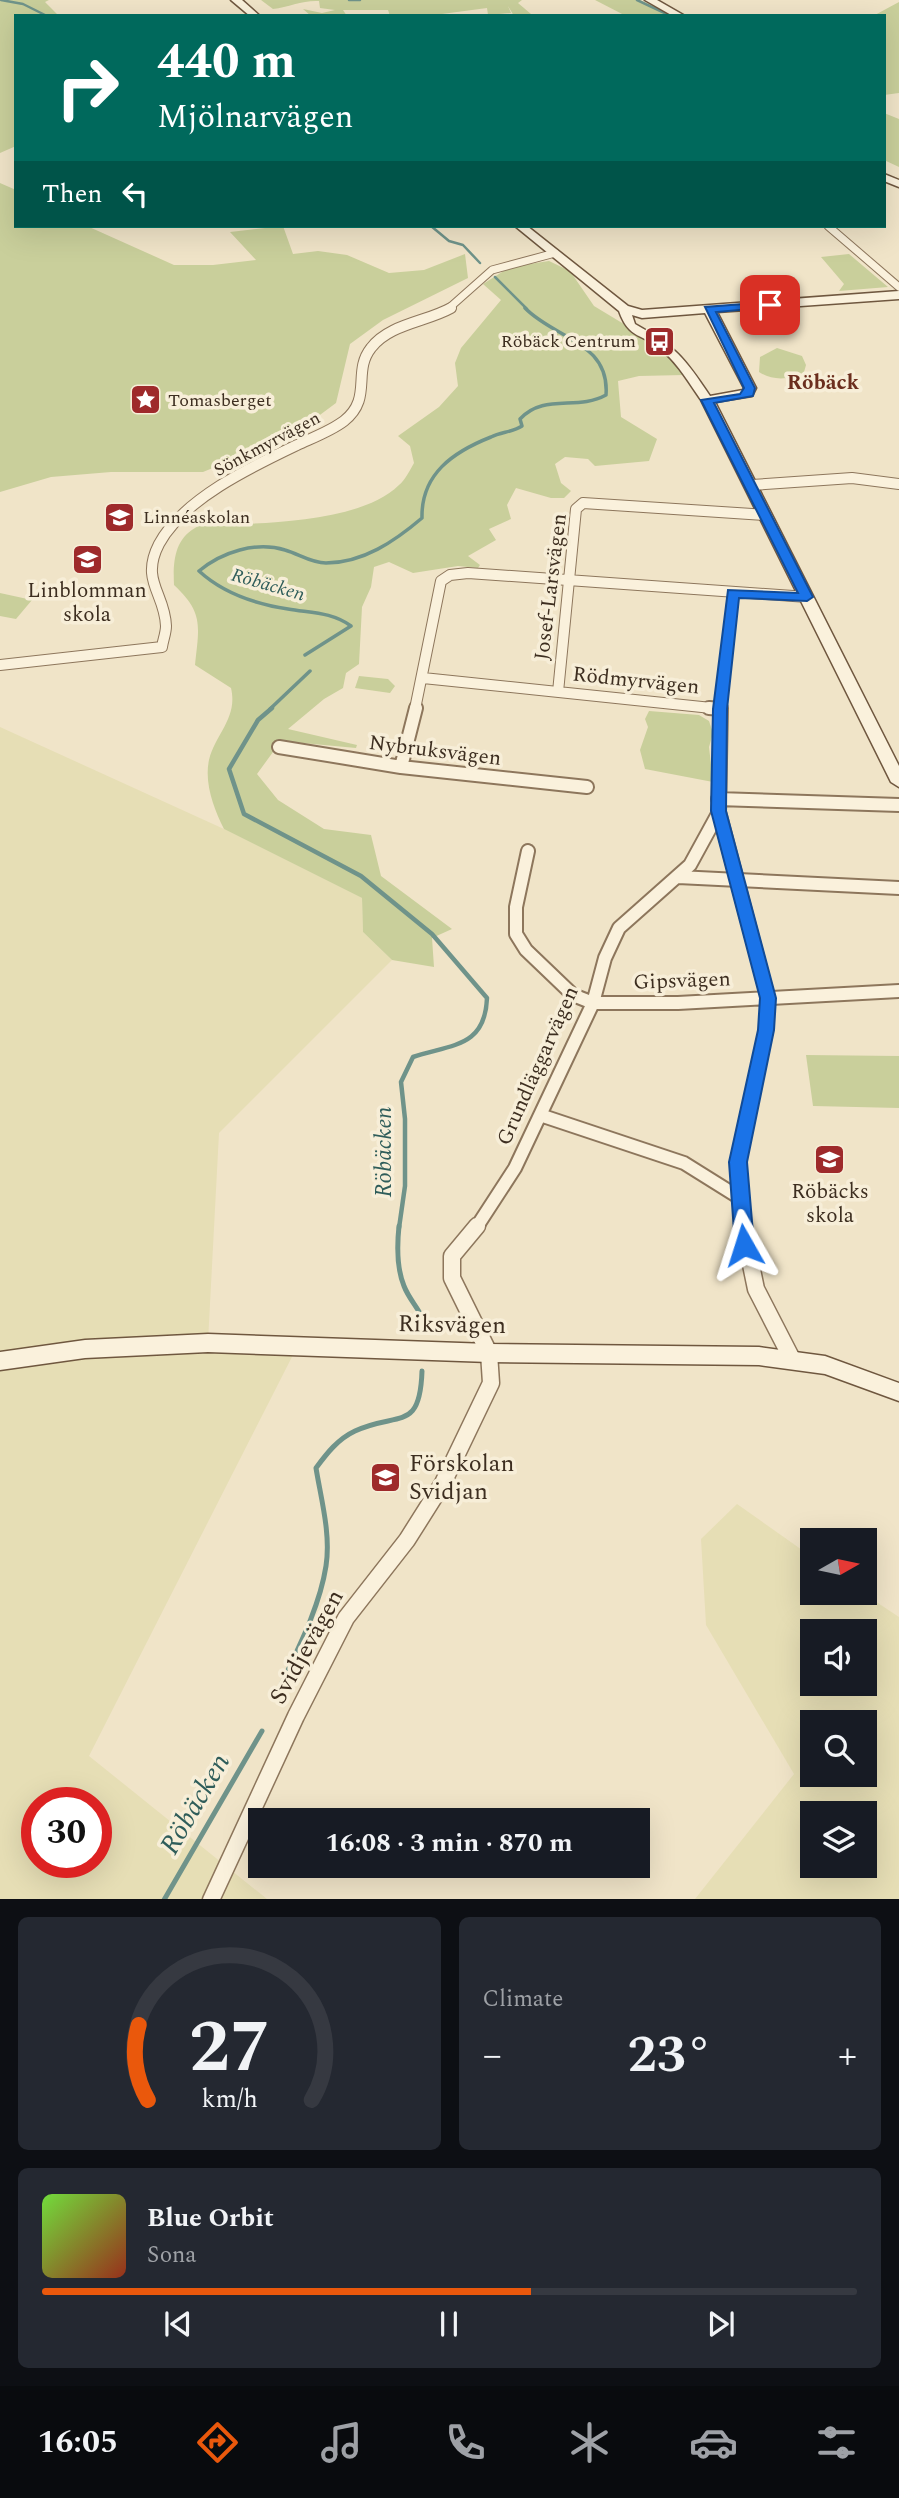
<!DOCTYPE html>
<meta charset="utf-8">
<style>
:root{--surface:#171b24;--page:#242831;--text:#f1f3f6;--muted:#9ea1a6;--line:#363941;--accent:#ea580c}
body{margin:0;font-family:Spectral,serif;background:var(--page);color:var(--text);height:100vh;display:flex;flex-direction:column;font-size:26px;white-space:nowrap}
*{box-sizing:border-box;margin:0}
p{font-size:23px;color:var(--muted)}
.icon{flex:none;width:38px;height:38px;fill:none;stroke:currentColor;stroke-width:2;stroke-linecap:round;stroke-linejoin:round}
.map{position:relative;height:1899px;overflow:hidden}
.drawer{display:flex;flex-direction:column;gap:18px;padding:18px;background:#0d0f14;flex:1}
.drawer>*{flex:none}
.banner{position:absolute;left:14px;top:14px;width:872px;height:214px;border-radius:0px;box-shadow:0 7px 28px #0002;background:#00695c;color:#fff;overflow:hidden}
.needle{width:46px;rotate:81deg}
.tools{position:absolute;left:800px;top:1528px;display:grid;gap:14px}
.tools a{display:grid;place-items:center;width:77px;height:77px;border-radius:0px;background:var(--surface);box-shadow:0 7px 28px #0002;font-size:35px}
.speed{position:absolute;left:21px;top:1787px;display:flex;gap:14px;font-size:35px;font-weight:700;text-align:center}
.speed>*{display:grid;place-content:center;width:91px;height:91px;border-radius:50%;background:var(--surface);box-shadow:0 7px 28px #0002;line-height:1}
.speed .limit{border:10px solid #d22;background:#fff;color:#111}
.pin{position:absolute;display:grid;place-items:center;width:60px;height:60px;color:#fff;margin:-30px;border-radius:14px;box-shadow:0 4px 10px #0006}
.me{position:absolute;width:77px;margin:-38px;rotate:354deg;stroke-linejoin:round;filter:drop-shadow(0 0 5px #0008)}
.turn{display:flex;align-items:center;gap:24px;height:147px;padding:0 28px;font-size:32px}
.turn .icon{width:91px;height:91px;stroke-width:2.5}
.turn b{display:block;font-size:49px;line-height:60px}
.then{display:flex;align-items:center;height:66px;padding:0 28px;background:#0003;gap:14px;font-size:26px}
.big{font-size:52px;font-weight:700;line-height:1.1}
.drawer .widget{flex:1;display:flex;flex-direction:column;justify-content:center;gap:10px;min-width:0;padding:0 24px;border-radius:10px;background:var(--page)}
.drawer .dial{align-items:center;gap:0}
.dial svg{height:182px;overflow:visible;fill:none;stroke:var(--line);stroke-width:7;stroke-linecap:round;text-anchor:middle}
.dial text{fill:var(--text);stroke:none}
.song{display:flex;align-items:center;gap:21px}
.cover{width:84px;height:84px;border-radius:10px;background:linear-gradient(135deg,hsl(100 70% 55%),hsl(10 70% 35%))}
.played{height:7px;border-radius:4px;background:linear-gradient(90deg,var(--accent) 60%,var(--line) 60%)}
.keys{display:flex;justify-content:space-around;direction:ltr}
.heat{display:flex;justify-content:space-between;align-items:center;font-size:38px;direction:ltr}
.drawer .tiles{flex:1;display:grid;gap:18px;grid-template-columns:1fr 1fr}
.widget:last-child{grid-column:span 2}
.trip{position:absolute;left:248px;top:1808px;width:402px;height:70px;border-radius:0px;background:var(--surface);box-shadow:0 7px 28px #0002;font-weight:700;line-height:70px;text-align:center}
.tab-bar{display:flex;height:112px;justify-content:space-around;align-items:center;background:#090b0e;color:var(--muted)}
.tab-bar .icon{width:49px;height:49px}
.tab-bar .active{color:var(--accent)}
.tab-bar b{font-size:32px;color:var(--text)}
.map>svg:first-child{display:block}
</style>
<div class="map">
<svg width="899" height="1900" viewBox="0 0 899 1900">
<rect width="100%" height="100%" fill="#f0e4c8"/>
<!-- farmland -->
<path fill="#e6deb5" fill-rule="evenodd" d="M0 727 224 829 362 898 363 932 392 960 219 1133 208 1342 297 1347 89 1756 267 1899 0 1900ZM37 1802H96V1862H37Z
M737 1504 812 1557V1592L863 1593 899 1617V1899H695L794 1774 706 1625 701 1539ZM812 1631H864V1684H812ZM812 1722H864V1774H812ZM812 1813H864V1866H812Z"/>
<!-- green -->
<path fill="#c9cf9b" d="M0 0H49L45 2 59 16H16V146L0 153Z
M261 0H522L518 3 531 14 514 16 508 6 511 13 488 15 487 8 427 16H390L388 10H343L347 16H311L303 9 322 13 335 10 320 8 319 1C303 0 289 7 273 9Z
M595 0H640L675 16H626Z
M899 2V93L884 95V16H873Z
M884 113 899 119V167L884 160Z
M0 183 16 190V226H87L174 265H213L256 260 230 232 283 226 293 254 318 251 347 255 389 273 424 270 465 254 468 278 383 320 350 344 336 403 301 429 237 458 203 472H111L51 477 0 492Z
M849 254 888 287 839 291 844 284 821 257Z
M549 261 570 271 594 306 647 338 648 345C666 349 677 358 684 375L639 376 618 381 621 417 657 439 649 461 595 466 588 459 565 457 555 464 561 483 571 491 564 498H551L516 488 507 505 511 519 489 529 496 540 468 556 480 565 478 568 458 566 413 573 389 562 374 567 371 587 362 607 359 664 346 673 343 688 324 699 288 729 357 745 356 748 281 741 257 774 278 800 324 829 371 835 381 876 452 929 432 938 434 967 392 960 363 932 362 898 224 829C214 809 204 783 209 760 216 733 238 718 231 688L195 665C199 626 204 613 174 585 173 563 174 540 195 528 207 521 230 524 244 524 289 522 365 518 399 485 405 480 410 470 414 463L410 446 398 436 439 407 458 386 455 363 461 348 501 300 483 284 510 267Z
M777 348 802 356 806 365 804 372C791 380 772 381 759 372L760 357Z
M0 593 32 600 16 619 0 616Z
M359 676 388 679 395 686 390 693 355 688Z
M649 711 699 715 709 721 713 733 709 747 713 782 645 769 640 750 648 727 645 719Z
M806 1055 899 1056V1108L813 1106Z"/>
<g fill="none" stroke-linecap="round" stroke-linejoin="round">
<!-- stream-far3 -->
<path stroke="#6f938a" stroke-width="2.5" d="M1 0 23 4 47 16
M349 0H360
M637 0 671 16
M431 226 449 241 463 245 480 263
M495 277 527 309"/>
<!-- stream-far2 -->
<path stroke="#6f938a" stroke-width="3.5" d="M305 655 351 626C332 612 311 613 288 609 255 604 224 594 199 571 222 552 256 541 285 550 299 554 311 563 326 563 363 563 395 541 422 518 421 474 453 452 491 437 501 432 513 432 522 426L520 419C544 393 577 411 606 395 610 342 555 339 525 308
M270 709 310 671"/>
<!-- stream-far1 -->
<path stroke="#6f938a" stroke-width="4.5" d="M272 708 258 720 229 769 244 814 361 876 432 934 487 998C485 1047 453 1044 413 1057L401 1082 405 1119V1186L399 1228"/>
<!-- stream -->
<path stroke="#6f938a" stroke-width="5" d="M399 1226C397 1245 397 1269 404 1286 410 1302 424 1313 426 1330
M275 1698C294 1656 319 1611 326 1566 331 1534 321 1499 316 1468 327 1453 338 1439 355 1431 398 1411 420 1433 422 1371
M164 1900 262 1731"/>
<defs>
<path id="street-far3" d="M828 226 899 287
M448 309 492 270 555 253"/>
<path id="street-far2" d="M752 485 852 478 899 484
M0 665 162 647C163 640 166 633 166 626 165 593 140 581 159 544 183 499 253 466 297 445 312 438 331 431 344 421 373 398 352 372 371 348 389 324 426 322 451 308
M423 678 721 709
M558 692 576 509 583 503 766 515
M415 709 441 581 450 575 468 573 807 597
M721 709 733 593"/>
<path id="street-far1" d="M709 708 721 709
M721 708 719 812 768 998 766 1030 738 1162 743 1228
M279 747 401 767 587 787
M401 767 416 708
M718 799 899 805
M528 851 516 907V934L526 950 573 995 593 1003H678L899 991
M678 877 899 888
M540 1115 684 1163 740 1198
M476 1228 515 1168 593 1003 605 958 619 928 690 865 719 812"/>
<path id="street" d="M743 1226 756 1289 792 1359
M211 1900 296 1716 346 1618 407 1540 443 1483 491 1383 489 1353 452 1278V1256L477 1226"/>
<path id="secondary" d="M231 0H242L260 16H250Z
M645 0H657L685 16H673Z
M884 174 899 180V187L884 181Z
M515 226H527L628 306 642 310 899 291V299L717 312 756 388 752 396 715 402 899 766V787L891 782 701 400C689 383 679 365 663 351 643 333 629 340 619 311ZM705 313 744 388 743 390 710 396C684 357 676 347 635 324L632 315 642 318Z
M208 1334 489 1344 759 1347 825 1356 899 1383V1401L825 1374 759 1365 489 1362 208 1352 85 1358 0 1370V1352L85 1340Z"/>
</defs>
<!-- street-far3 casing -->
<use href="#street-far3" stroke="#8d765c" stroke-width="9"/>
<!-- street-far2 casing -->
<use href="#street-far2" stroke="#8d765c" stroke-width="12"/>
<!-- street-far1 casing -->
<use href="#street-far1" stroke="#8d765c" stroke-width="16"/>
<!-- street casing -->
<use href="#street" stroke="#8d765c" stroke-width="19"/>
<!-- secondary casing -->
<use href="#secondary" stroke="#6f573f" stroke-width="3"/>
<!-- street-far3 -->
<use href="#street-far3" stroke="#faf1dc" stroke-width="7"/>
<!-- street-far2 -->
<use href="#street-far2" stroke="#faf1dc" stroke-width="10"/>
<!-- street-far1 -->
<use href="#street-far1" stroke="#faf1dc" stroke-width="12"/>
<!-- street -->
<use href="#street" stroke="#faf1dc" stroke-width="16"/>
<!-- secondary -->
<use href="#secondary" fill="#faf1dc" fill-rule="evenodd"/>
</g>
<!-- route -->
<path fill="#1a73e8" stroke="#114b97" stroke-width="2" d="M770 302 775 305 774 307 716 312 755 388 753 396 714 403 813 597 807 601 739 598 727 709 726 811 776 998 774 1030 747 1162 754 1245 744 1253 735 1245 729 1162 758 1030 760 998 711 811 713 709 728 590 798 593 701 400 740 394 744 388 705 307Z"/>
<!-- icons -->
<defs>
<symbol id="bus-square" viewBox="-11 -11 22 22"><rect x="-9" y="-9" width="18" height="18" rx="4" fill="#9e2a2b" stroke="#f7eed8"/><path d="M-5-6H5V4H4V6H2V4H-2V6H-4V4H-5ZM-3.5-4V0h7V-4ZM-3.5 1.2v1.5H-2V1.2ZM2 1.2v1.5H3.5V1.2Z" fill="#fff"/></symbol>
<symbol id="sight-square" viewBox="-11 -11 22 22"><rect x="-9" y="-9" width="18" height="18" rx="4" fill="#9e2a2b" stroke="#f7eed8"/><path d="M0-6L1.8-2.2L6-1.7L2.9 1.2L3.7 5.4L0 3.3L-3.7 5.4L-2.9 1.2L-6-1.7L-1.8-2.2Z" fill="#fff"/></symbol>
<symbol id="school-square" viewBox="-11 -11 22 22"><rect x="-9" y="-9" width="18" height="18" rx="4" fill="#9e2a2b" stroke="#f7eed8"/><path d="M0-5L7-2L0 1L-7-2ZM-4 1L0 2.5L4 1V4Q0 6-4 4Z" fill="#fff"/></symbol>
</defs>
<g fill-rule="evenodd">
<use href="#bus-square" x="642" y="324" width="35" height="35"/>
<use href="#sight-square" x="128" y="382" width="35" height="35"/>
<use href="#school-square" x="102" y="500" width="35" height="35"/>
<use href="#school-square" x="70" y="542" width="35" height="35"/>
<use href="#school-square" x="812" y="1142" width="35" height="35"/>
<use href="#school-square" x="368" y="1460" width="35" height="35"/>
</g>
<g text-anchor="middle" dominant-baseline="central" stroke-width="7" stroke-linejoin="round" paint-order="stroke">
<!-- far-poi labels -->
<g font-size="18" fill="#3d2e20" stroke="#f7eed8" text-anchor="start">
<text x="636" y="341" text-anchor="end">Röbäck Centrum</text>
<text x="168" y="400">Tomasberget</text>
<text x="143" y="517">Linnéaskolan</text>
</g>
<!-- far-street labels -->
<g font-size="18" fill="#3d2e20" stroke="#f7eed8">
<text transform="translate(267 444) rotate(-28)">Sönkmyrvägen</text>
</g>
<!-- far-water labels -->
<g font-size="19" font-style="italic" fill="#2f5d5a" stroke="#f7eed8">
<text transform="translate(268 585) rotate(16)">Röbäcken</text>
</g>
<!-- far-quarter labels -->
<g font-size="21" font-weight="bold" fill="#6b2e1e" stroke="#f7eed8">
<text x="823" y="383">Röbäck</text>
</g>
<!-- street labels -->
<g font-size="21" fill="#3d2e20" stroke="#f7eed8">
<text transform="translate(551 587) rotate(-83)">Josef-Larsvägen</text>
<text transform="translate(636 681) rotate(6)">Rödmyrvägen</text>
<text transform="translate(435 751) rotate(7)">Nybruksvägen</text>
<text transform="translate(682 981) rotate(-2)">Gipsvägen</text>
<text transform="translate(538 1066) rotate(-66)">Grundläggarvägen</text>
</g>
<!-- poi labels -->
<g font-size="21" fill="#3d2e20" stroke="#f7eed8">
<text x="87" y="591">Linblomman<tspan x="87" dy="24">skola</tspan></text>
<text x="830" y="1192">Röbäcks<tspan x="830" dy="24">skola</tspan></text>
</g>
<!-- water labels -->
<g font-size="23" font-style="italic" fill="#2f5d5a" stroke="#f7eed8">
<text transform="translate(384 1152) rotate(-90)">Röbäcken</text>
</g>
<!-- near-street labels -->
<g font-size="24" fill="#3d2e20" stroke="#f7eed8">
<text transform="translate(452 1325) rotate(1)">Riksvägen</text>
<text transform="translate(307 1647) rotate(-61)">Svidjevägen</text>
</g>
<!-- near-poi labels -->
<g font-size="24" fill="#3d2e20" stroke="#f7eed8" text-anchor="start">
<text x="409" y="1464">Förskolan<tspan x="409" dy="28">Svidjan</tspan></text>
</g>
<!-- near-water labels -->
<g font-size="28" font-style="italic" fill="#2f5d5a" stroke="#f7eed8">
<text transform="translate(195 1804) rotate(-60)">Röbäcken</text>
</g>
</g>
</svg>
<div class="tools">
<a><svg class="needle" viewBox="-14 -14 28 28"><path d="M0-13l5 13h-10z" fill="#e53935"/><path d="M0 13l5-13h-10z" fill="#9ea1a6"/></svg></a>
<a><svg class="icon" aria-label="sound" viewBox="0 0 24 24"><path d="M4 9h4l5-4v14l-5-4H4zM17 9q2 3 0 6"/></svg></a>
<a><svg class="icon" aria-label="search" viewBox="0 0 24 24"><circle cx="10" cy="10" r="6"/><path d="M15 15l6 6"/></svg></a>
<a><svg class="icon" aria-label="layers" viewBox="0 0 24 24"><path d="M12 4l9 5-9 5-9-5zM3 14l9 5 9-5"/></svg></a>
</div>
<div class="speed"><div class="limit">30</div></div>
<div class="pin" style="left:770px;top:305px;background:#d93025"><svg class="icon" aria-label="arrive" viewBox="0 0 24 24"><path d="M6 21V4h12l-3 4 3 4H6"/></svg></div>
<svg class="me" style="left:744px;top:1245px" viewBox="-20 -20 40 40"><path d="M0-17L14 15 0 8-14 15z" fill="#1a73e8" stroke="#fff" stroke-width="4"/></svg>
<div class="trip">16:08 · 3 min · 870 m</div>
<div class="banner">
<div class="turn"><svg class="icon" aria-label="right" viewBox="0 0 24 24"><path d="M7 20v-9h11M14 6l5 5-5 5"/></svg><div><b>440 m</b>Mjölnarvägen</div></div>
<div class="then">Then<svg class="icon" aria-label="left" viewBox="0 0 24 24"><path d="M17 20v-9H6M10 6l-5 5 5 5"/></svg></div>
</div>
</div>
<section class="drawer">
<div class="tiles">
<div class="widget dial"><svg viewBox="0 0 100 80">
<path d="M14 69A42 42 0 1 1 86 69"/>
<path d="M14 69A42 42 0 0 1 10 36" stroke="#ea580c"/>
<text x="50" y="56" font-size="32" font-weight="700">27</text>
<text x="50" y="72" font-size="11">km/h</text>
</svg></div>
<div class="widget"><p>Climate</p>
<div class="heat"><a>−</a><b class="big">23°</b><a>+</a></div>
</div>
<div class="widget">
<div class="song"><i class="cover"></i><div><b>Blue Orbit</b><p>Sona</p></div></div>
<div class="played"></div>
<div class="keys"><svg class="icon" aria-label="previous" viewBox="0 0 24 24"><path d="M18 5L8 12l10 7zM5 5v14"/></svg><svg class="icon" aria-label="pause" viewBox="0 0 24 24"><path d="M8 5v14M16 5v14"/></svg><svg class="icon" aria-label="next" viewBox="0 0 24 24"><path d="M6 5l10 7-10 7zM19 5v14"/></svg></div>
</div>
</div>
</section>
<nav class="tab-bar">
<b>16:05</b>
<svg class="icon active" aria-label="directions" viewBox="0 0 24 24"><path d="M12 3l9 9-9 9-9-9zM9 14v-3h6M13 9l2 2-2 2"/></svg>
<svg class="icon" aria-label="music" viewBox="0 0 24 24"><path d="M9 18V5l10-2v13"/><circle cx="6" cy="18" r="3"/><circle cx="16" cy="16" r="3"/></svg>
<svg class="icon" aria-label="phone" viewBox="0 0 24 24"><path d="M5 4h4l2 5-3 2q2 4 5 5l2-3 5 2v4C11 20 4 13 5 4z"/></svg>
<svg class="icon" aria-label="climate" viewBox="0 0 24 24"><path d="M12 3v18M4 7l16 10M4 17L20 7"/></svg>
<svg class="icon" aria-label="car" viewBox="0 0 24 24"><path d="M5 17H2v-5l4-1 3-4h7l3 4 3 1v5h-3M9 17h6M6 11h13"/><circle cx="7" cy="17" r="2"/><circle cx="17" cy="17" r="2"/></svg>
<svg class="icon" aria-label="filters" viewBox="0 0 24 24"><path d="M4 7h16M4 17h16"/><circle cx="9" cy="7" r="2"/><circle cx="15" cy="17" r="2"/></svg>
</nav>
